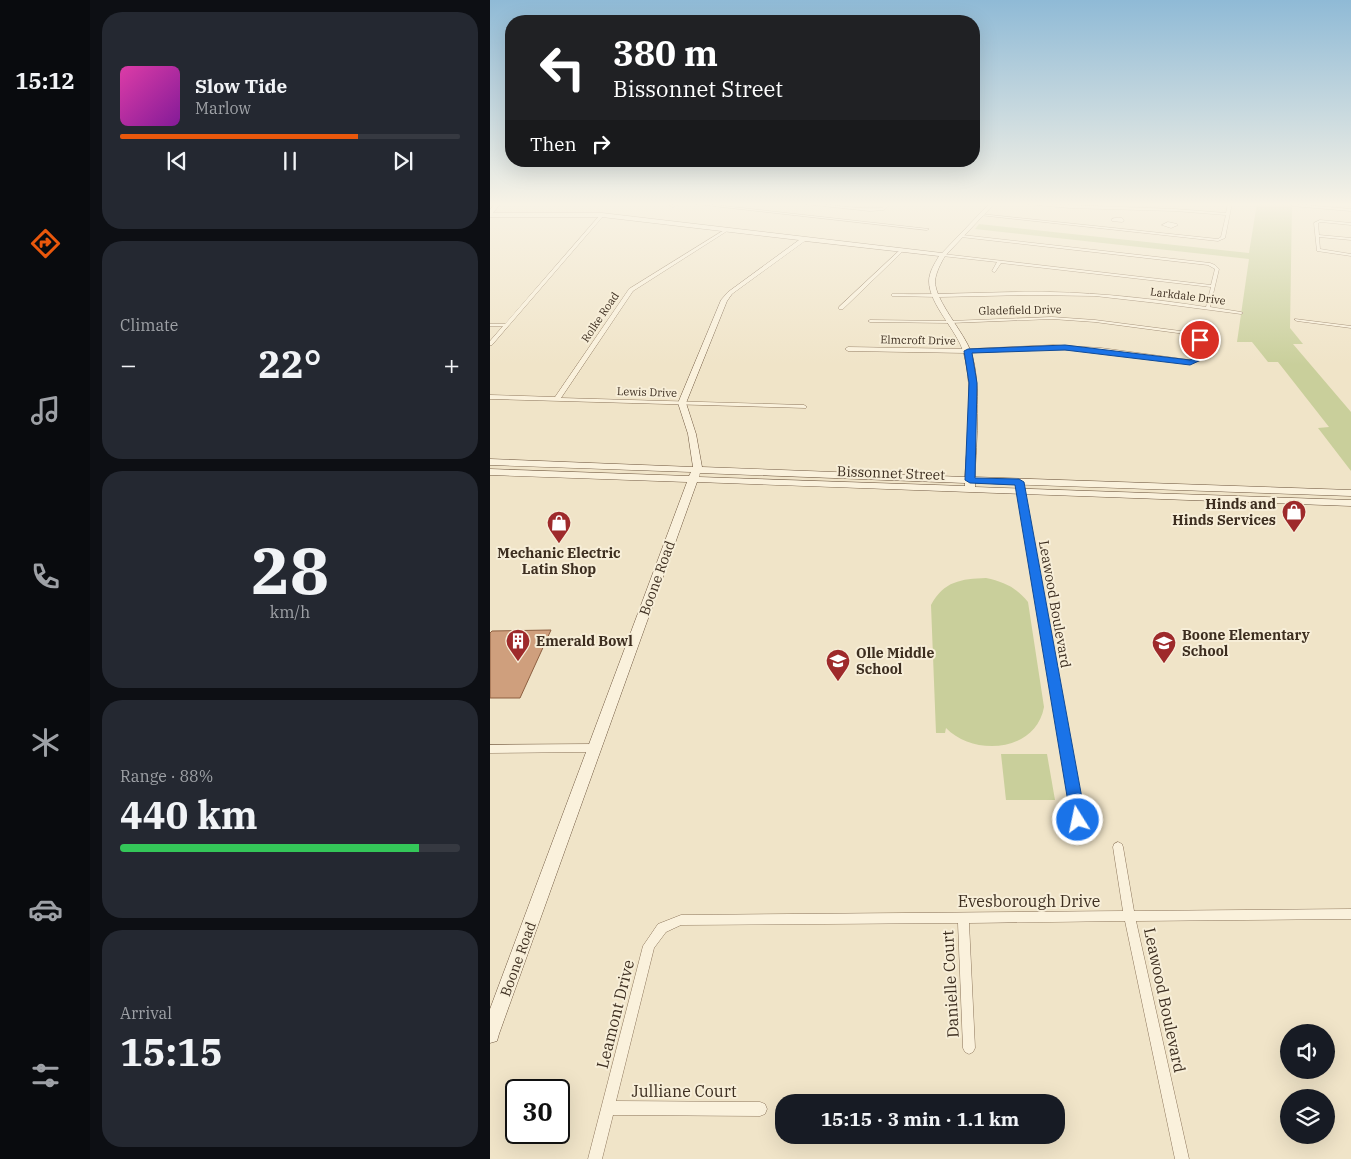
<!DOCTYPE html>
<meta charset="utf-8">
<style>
:root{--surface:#171b24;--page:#242831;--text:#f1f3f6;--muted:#9ea1a6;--line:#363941;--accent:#ea580c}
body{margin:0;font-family:"IBM Plex Serif",serif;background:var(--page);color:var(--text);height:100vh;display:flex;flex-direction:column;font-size:19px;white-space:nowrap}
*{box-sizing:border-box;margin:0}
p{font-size:16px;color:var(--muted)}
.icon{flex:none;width:28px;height:28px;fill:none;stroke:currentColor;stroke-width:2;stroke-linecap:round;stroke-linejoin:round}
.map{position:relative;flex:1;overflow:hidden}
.sheet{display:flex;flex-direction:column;gap:12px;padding:12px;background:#0d0f14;width:400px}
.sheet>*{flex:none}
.banner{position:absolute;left:15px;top:15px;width:475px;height:152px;border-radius:20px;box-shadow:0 5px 20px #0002;background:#202124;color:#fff;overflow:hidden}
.fabs{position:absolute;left:790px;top:1024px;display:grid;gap:10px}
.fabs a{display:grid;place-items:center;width:55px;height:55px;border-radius:50%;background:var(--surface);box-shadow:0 5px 20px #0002;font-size:25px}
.speed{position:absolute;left:15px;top:1079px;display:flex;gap:10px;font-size:25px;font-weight:700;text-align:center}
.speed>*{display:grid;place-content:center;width:65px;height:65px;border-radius:50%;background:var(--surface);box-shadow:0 5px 20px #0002;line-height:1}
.speed .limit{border:2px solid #111;border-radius:8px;background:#fff;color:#111}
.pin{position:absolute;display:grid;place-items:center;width:42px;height:42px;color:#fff;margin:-21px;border:2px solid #fff;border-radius:50%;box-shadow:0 1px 5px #0007}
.me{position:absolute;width:55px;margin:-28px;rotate:350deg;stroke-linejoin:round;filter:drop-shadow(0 0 4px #0008)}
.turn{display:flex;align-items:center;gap:18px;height:105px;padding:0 25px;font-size:22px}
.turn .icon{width:65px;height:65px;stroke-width:2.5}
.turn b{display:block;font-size:35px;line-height:42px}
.then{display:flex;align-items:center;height:48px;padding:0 25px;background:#0003;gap:10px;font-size:19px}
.big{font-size:38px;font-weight:700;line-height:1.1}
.sheet .card{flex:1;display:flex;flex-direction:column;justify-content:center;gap:8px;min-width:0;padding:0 18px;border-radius:20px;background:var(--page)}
.sheet .dial{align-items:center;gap:0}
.dial b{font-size:65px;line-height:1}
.song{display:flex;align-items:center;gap:15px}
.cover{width:60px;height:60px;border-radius:8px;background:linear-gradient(135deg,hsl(320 70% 55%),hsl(290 70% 35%))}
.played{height:5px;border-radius:2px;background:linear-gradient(90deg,var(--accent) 70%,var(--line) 70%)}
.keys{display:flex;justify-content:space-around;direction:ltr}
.heat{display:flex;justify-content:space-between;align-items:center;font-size:28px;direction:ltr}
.charge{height:8px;border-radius:4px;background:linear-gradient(90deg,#34c759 88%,var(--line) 0)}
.trip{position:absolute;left:285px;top:1094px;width:290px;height:50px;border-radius:20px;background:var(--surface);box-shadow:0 5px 20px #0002;font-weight:700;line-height:50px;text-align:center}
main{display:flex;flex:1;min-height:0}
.tab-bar{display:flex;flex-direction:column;width:90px;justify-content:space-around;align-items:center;background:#090b0e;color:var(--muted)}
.tab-bar .icon{width:35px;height:35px}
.tab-bar .selected{color:var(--accent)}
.tab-bar b{font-size:22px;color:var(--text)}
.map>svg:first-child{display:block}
</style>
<main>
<nav class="tab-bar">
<b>15:12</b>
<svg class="icon selected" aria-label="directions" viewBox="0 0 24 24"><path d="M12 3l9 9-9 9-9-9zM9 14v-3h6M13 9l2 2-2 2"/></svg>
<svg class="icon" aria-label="music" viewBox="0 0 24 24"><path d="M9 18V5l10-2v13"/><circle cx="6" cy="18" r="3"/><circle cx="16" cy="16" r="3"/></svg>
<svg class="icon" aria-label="phone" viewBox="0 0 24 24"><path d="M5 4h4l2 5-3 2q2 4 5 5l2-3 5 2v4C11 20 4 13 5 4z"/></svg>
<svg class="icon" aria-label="climate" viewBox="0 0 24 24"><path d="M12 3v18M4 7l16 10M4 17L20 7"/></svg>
<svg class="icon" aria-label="car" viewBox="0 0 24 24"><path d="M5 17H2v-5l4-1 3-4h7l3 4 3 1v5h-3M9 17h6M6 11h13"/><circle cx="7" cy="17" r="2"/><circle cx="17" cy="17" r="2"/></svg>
<svg class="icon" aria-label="filters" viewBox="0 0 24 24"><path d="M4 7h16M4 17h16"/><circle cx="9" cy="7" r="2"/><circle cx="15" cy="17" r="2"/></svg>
</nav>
<section class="sheet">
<div class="card">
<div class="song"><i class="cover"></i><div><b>Slow Tide</b><p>Marlow</p></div></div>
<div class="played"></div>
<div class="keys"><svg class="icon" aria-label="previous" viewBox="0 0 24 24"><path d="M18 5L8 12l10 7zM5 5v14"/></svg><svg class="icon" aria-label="pause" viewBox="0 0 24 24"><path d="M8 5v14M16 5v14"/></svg><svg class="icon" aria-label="next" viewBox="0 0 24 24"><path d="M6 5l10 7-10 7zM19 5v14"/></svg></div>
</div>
<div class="card"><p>Climate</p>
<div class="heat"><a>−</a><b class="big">22°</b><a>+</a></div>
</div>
<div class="card dial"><b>28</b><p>km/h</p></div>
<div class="card"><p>Range · 88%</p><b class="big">440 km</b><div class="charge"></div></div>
<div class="card"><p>Arrival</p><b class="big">15:15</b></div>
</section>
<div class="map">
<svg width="861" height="1159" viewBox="0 0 861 1159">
<rect width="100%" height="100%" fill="#f0e4c8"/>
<!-- green -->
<path fill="#c9cf9b" d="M767 203H802L800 328 813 344H803L861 412V471L828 428 839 427 788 362H778L762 342H747L759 259 485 229 489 224 759 253Z
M496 578C514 582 526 587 538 602L554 707C546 752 484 757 456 728L455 733H446L441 605C454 581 471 579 496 578Z
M511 754H557L565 800H516Z"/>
<!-- building -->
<path fill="#cf9f7d" stroke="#8d5f41" d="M61 630 30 698H0V633L2 631Z"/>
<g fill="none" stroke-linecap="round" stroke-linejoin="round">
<defs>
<path id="street" d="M186 203H191L183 207 180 206Z
M197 203H207L439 229 437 230Z
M305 203C334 202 363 210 392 208L397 203H401L394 210 380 211Z
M525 203 685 209 736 213 738 203H742L735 238 728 241 489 215 491 214 728 239 731 237 736 215 685 211 580 208Z
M803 204 861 209V211L802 206Z
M111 214 114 215 2 345H0V341L13 326H0V324H15Z
M625 218H632L634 221 632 222 622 221V219Z
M830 220 861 223V225L831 222 828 223 829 235 861 238V240L829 237 830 249 861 254V256L827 251 824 223Z
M678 222 687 224 688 225 681 228 672 225Z
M236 229 237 231 143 291 71 398 314 405 317 407 316 408 0 399V395L65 397 139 289Z
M472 235 720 263 725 265 729 269 720 307 751 312 753 313 751 314 667 303 605 296 539 295 449 297 402 296V294H404C456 295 508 291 560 292 613 293 664 299 716 307L721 287 511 263 505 272H504L502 271 507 262 452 256V254H453L721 285 725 269 718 265 471 237Z
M410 250 413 251 353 309H349V307Z
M562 317 605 320 706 333 713 338 710 360 700 364 611 352 563 349 477 353 358 351 355 349 358 347 477 349 563 345 611 348 700 360 705 359 708 339 703 335 605 322 562 319 460 323 380 322 378 321 380 320 460 321Z
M805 319 861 326V328L807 321 805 320Z
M529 480 532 482 593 820 592 823 588 824 584 823 583 820 526 482Z
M105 744 108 745 110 748 108 751 105 752 0 753V745Z
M628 842 632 844 633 847 644 911 861 909V919L646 921 699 1159H685L635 921 479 923 485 1048 483 1052 479 1054 475 1052 473 1048 468 923 191 925 176 932 164 948 126 1101 270 1102 275 1104 277 1109 275 1114 270 1116 123 1115 112 1159H98L153 946 168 924 191 915 633 911 623 847 624 844Z"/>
<path id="secondary" d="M5 203H11L3 213H112L452 253 500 203H505L455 256C451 263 446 272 445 281 445 301 474 332 481 352 492 384 486 442 485 477L861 490V496L485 483V487L861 500V506L207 482 9 1034 7 1041 0 1043V1009L197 482 0 475V469L199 476 201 472 0 465V459L203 467 198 434 188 403 231 300 238 292 309 240 112 217H0V210ZM315 241 449 256C445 263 439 272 439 281 439 305 468 331 474 354 484 393 477 437 475 477L212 467 206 434 196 403 237 301 242 294ZM210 473 475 483V486L209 477Z"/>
</defs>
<!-- street casing -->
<use href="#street" stroke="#8d765c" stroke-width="1"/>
<!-- secondary casing -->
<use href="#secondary" stroke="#6f573f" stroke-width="1"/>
<!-- street -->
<use href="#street" fill="#faf1dc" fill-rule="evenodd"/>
<!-- secondary -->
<use href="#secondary" fill="#faf1dc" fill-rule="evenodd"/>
</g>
<!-- sky -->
<linearGradient id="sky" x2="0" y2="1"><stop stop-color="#8fbad6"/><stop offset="0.56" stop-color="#f8f3e6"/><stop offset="1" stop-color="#f8f3e6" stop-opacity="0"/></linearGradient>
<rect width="861" height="365" fill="url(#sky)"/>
<!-- route -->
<path fill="#1a73e8" stroke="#114b97" d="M710 338 714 340 711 360 700 365 575 350 482 353 487 383 485 478 529 479 534 482 596 820 594 825 588 827 583 825 581 820 525 485 480 483 475 480 479 383 474 351 478 349 575 345 700 360 704 358 707 340Z"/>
<!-- icons -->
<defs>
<symbol id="shop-pin" viewBox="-11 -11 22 30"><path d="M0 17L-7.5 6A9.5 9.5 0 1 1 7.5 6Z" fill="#9e2a2b" stroke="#f7eed8"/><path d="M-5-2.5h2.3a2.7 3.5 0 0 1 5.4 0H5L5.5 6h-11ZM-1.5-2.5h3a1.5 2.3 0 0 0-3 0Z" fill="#fff"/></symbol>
<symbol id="building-pin" viewBox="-11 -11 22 30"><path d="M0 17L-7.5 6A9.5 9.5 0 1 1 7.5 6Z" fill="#9e2a2b" stroke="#f7eed8"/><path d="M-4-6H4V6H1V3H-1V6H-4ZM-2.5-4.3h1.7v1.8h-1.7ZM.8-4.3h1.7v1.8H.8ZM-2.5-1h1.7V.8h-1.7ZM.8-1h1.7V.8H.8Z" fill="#fff"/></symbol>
<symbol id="school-pin" viewBox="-11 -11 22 30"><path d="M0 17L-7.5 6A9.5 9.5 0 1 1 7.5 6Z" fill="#9e2a2b" stroke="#f7eed8"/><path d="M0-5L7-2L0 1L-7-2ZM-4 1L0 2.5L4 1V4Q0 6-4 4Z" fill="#fff"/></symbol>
</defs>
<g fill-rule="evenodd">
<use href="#shop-pin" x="790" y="498" width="28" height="38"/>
<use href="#shop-pin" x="55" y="509" width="28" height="38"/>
<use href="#building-pin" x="14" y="627" width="28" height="38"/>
<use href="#school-pin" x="660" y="629" width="28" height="38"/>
<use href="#school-pin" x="334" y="647" width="28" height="38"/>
</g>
<g text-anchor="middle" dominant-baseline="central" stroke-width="4" stroke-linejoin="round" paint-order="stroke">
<!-- far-street labels -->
<g font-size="11" fill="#3d2e20" stroke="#f7eed8">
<text transform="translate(698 296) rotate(7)">Larkdale Drive</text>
<text transform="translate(530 310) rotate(-1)">Gladefield Drive</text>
<text transform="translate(110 317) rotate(-56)">Rolke Road</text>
<text transform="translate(428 340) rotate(1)">Elmcroft Drive</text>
<text transform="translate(157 392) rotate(2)">Lewis Drive</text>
</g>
<!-- street labels -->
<g font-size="14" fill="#3d2e20" stroke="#f7eed8">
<text transform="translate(401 473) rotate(2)">Bissonnet Street</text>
<text transform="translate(167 578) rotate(-70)">Boone Road</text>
<text transform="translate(565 604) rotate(80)">Leawood Boulevard</text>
<text transform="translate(28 959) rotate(-70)">Boone Road</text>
</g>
<!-- poi labels -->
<g font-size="14" font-weight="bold" fill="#3d2e20" stroke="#f7eed8" text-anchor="start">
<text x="786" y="504" text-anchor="end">Hinds and<tspan x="786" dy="16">Hinds Services</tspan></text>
<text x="69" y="553" text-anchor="middle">Mechanic Electric<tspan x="69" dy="16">Latin Shop</tspan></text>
<text x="692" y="635">Boone Elementary<tspan x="692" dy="16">School</tspan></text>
<text x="46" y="641">Emerald Bowl</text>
<text x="366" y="653">Olle Middle<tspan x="366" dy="16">School</tspan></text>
</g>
<!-- near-street labels -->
<g font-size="16" fill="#3d2e20" stroke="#f7eed8">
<text x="539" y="901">Evesborough Drive</text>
<text transform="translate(460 984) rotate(-93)">Danielle Court</text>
<text transform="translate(675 1000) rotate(78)">Leawood Boulevard</text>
<text transform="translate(125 1014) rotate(-76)">Leamont Drive</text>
<text x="194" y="1091">Julliane Court</text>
</g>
</g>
</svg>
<div class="fabs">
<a><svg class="icon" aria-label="sound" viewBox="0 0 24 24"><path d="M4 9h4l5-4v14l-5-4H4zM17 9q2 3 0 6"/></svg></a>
<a><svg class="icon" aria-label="layers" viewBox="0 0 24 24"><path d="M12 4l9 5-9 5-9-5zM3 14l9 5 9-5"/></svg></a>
</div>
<div class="speed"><div class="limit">30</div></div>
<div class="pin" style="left:710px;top:340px;background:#d93025"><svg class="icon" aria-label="arrive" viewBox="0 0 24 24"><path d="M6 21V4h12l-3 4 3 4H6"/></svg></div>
<svg class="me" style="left:588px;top:820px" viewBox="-20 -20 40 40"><circle r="17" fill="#1a73e8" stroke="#fff" stroke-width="3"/><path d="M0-11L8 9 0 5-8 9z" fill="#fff"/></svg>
<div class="trip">15:15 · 3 min · 1.1 km</div>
<div class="banner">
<div class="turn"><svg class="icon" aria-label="left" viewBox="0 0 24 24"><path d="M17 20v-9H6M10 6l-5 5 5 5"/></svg><div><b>380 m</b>Bissonnet Street</div></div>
<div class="then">Then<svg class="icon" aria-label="right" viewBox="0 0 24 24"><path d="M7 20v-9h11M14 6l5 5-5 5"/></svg></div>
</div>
</div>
</main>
